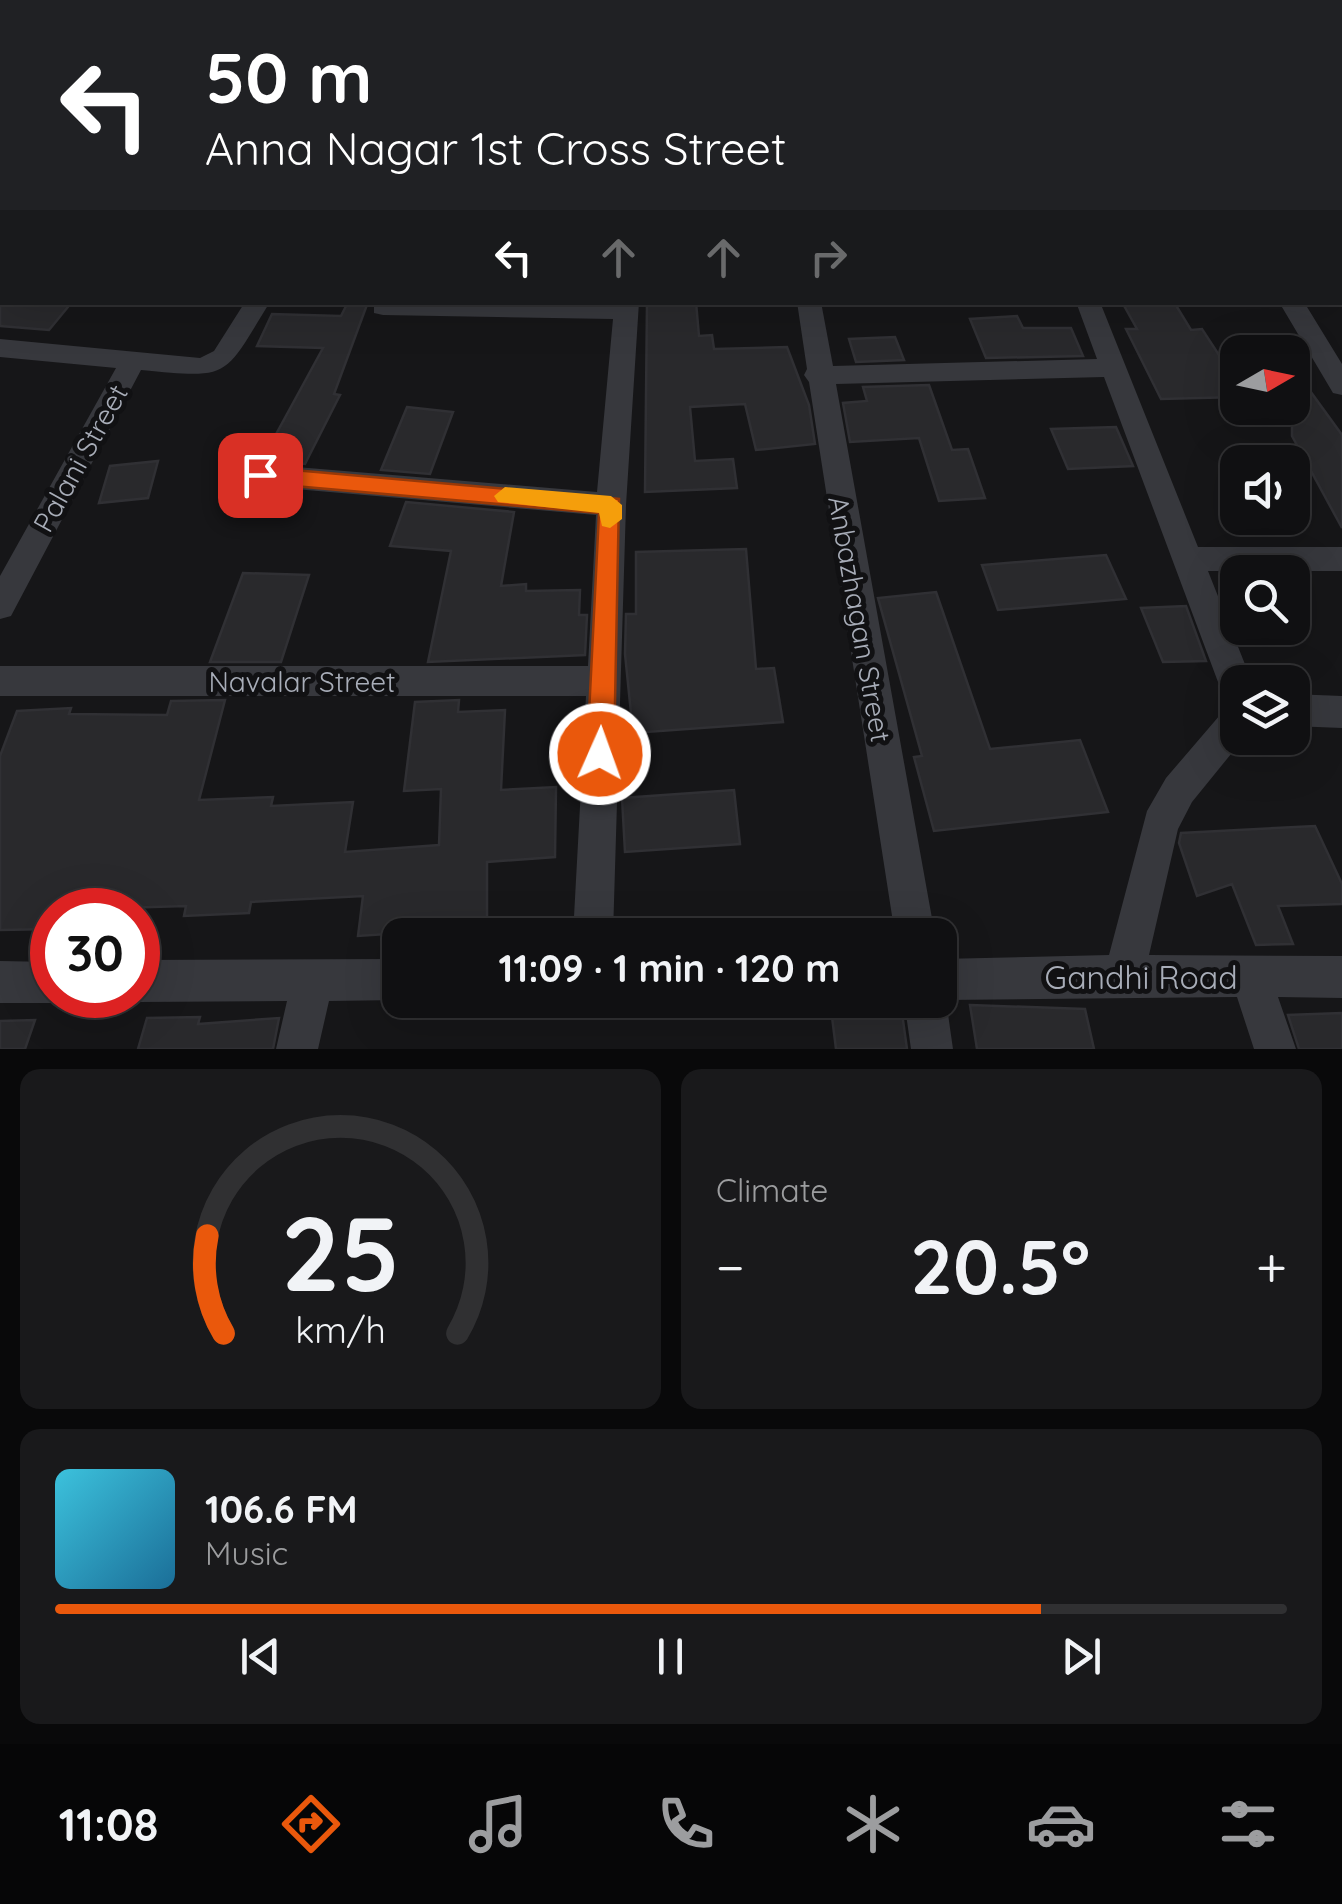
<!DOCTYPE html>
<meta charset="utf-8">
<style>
:root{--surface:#101012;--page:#19191b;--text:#f1f3f6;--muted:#9c9d9f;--line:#303032;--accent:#ea580c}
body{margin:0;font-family:Quicksand,sans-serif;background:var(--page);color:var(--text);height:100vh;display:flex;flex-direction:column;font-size:38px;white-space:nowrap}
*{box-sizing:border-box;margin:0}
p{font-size:32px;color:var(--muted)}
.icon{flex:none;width:55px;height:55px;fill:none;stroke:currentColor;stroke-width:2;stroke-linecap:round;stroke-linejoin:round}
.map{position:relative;height:1049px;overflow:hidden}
.sheet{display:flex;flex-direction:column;gap:20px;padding:20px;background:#09090a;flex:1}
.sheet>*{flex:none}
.banner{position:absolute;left:0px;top:0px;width:1342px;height:305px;box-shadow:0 10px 40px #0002,0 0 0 2px var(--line);background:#202124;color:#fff;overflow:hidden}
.needle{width:65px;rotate:81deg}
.controls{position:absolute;left:1220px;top:335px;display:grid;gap:20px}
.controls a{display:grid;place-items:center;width:90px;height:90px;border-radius:20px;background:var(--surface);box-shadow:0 10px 40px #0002,0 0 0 2px var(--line);font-size:50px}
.speed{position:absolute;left:30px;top:888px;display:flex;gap:20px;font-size:50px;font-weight:700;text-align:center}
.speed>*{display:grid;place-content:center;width:130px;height:130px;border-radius:50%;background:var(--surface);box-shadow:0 10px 40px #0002,0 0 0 2px var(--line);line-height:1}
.speed .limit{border:15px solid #d22;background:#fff;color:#111}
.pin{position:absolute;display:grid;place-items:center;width:85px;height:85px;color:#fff;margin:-42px;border-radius:20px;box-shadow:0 5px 15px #0006}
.me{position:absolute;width:110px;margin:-55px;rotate:2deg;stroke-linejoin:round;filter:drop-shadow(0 0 8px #0008)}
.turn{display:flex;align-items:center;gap:35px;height:210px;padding:0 40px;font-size:45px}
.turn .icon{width:130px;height:130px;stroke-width:2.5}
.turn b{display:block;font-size:70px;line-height:85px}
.lanes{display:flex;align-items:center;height:95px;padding:0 40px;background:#0003;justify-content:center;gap:50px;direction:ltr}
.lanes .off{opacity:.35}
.big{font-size:75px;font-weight:700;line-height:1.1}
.sheet .tile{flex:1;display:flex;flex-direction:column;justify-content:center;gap:15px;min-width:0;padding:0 35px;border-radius:20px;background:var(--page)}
.sheet .dial{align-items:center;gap:0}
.dial svg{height:260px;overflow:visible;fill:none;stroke:var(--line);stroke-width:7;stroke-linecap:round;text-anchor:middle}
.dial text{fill:var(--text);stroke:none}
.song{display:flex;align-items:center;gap:30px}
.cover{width:120px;height:120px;border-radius:15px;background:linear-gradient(135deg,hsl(190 70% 55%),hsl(200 70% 35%))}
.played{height:10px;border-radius:5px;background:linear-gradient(90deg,var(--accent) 80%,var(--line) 80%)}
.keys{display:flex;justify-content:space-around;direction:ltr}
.heat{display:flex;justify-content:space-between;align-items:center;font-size:55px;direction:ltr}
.sheet .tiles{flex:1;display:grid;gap:20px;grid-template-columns:1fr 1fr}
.tile:last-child{grid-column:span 2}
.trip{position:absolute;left:382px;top:918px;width:575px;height:100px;border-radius:20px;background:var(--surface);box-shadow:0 10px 40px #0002,0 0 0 2px var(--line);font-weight:700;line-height:100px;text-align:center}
.tabs{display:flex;height:160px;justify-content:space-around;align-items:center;background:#060607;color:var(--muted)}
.tabs .icon{width:70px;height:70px}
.tabs .selected{color:var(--accent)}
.tabs b{font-size:45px;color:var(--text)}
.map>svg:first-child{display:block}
</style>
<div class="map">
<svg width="1342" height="1049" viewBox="0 0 1342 1049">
<rect width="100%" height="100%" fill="#161618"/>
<!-- building -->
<path fill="#29292c" stroke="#303034" stroke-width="2.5" d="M0 302H72L49 330 0 326Z
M348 302H368L334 394 340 395 305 464 262 460 323 348 257 346 272 314 341 316Z
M647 302H696L699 336 712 335 714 349 787 347 809 405 815 444 756 450 745 404 690 407 695 461 733 459 737 488 645 492Z
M1122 302H1174L1191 330 1202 329 1238 384V397L1161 399 1126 329H1137Z
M1017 316 1023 328H1071L1083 356 986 358 970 319Z
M895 337 904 360 856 362 849 339Z
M1292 366 1342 435V528L1292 436Z
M929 385 952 450 968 449 985 498 939 501 919 438 850 442 843 403 867 401 863 387Z
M407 407 453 412 430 474 381 470Z
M1116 427 1133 466 1068 469 1051 429Z
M158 461 148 498 99 503 110 466Z
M406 502 514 512 501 586 526 584V591L580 590 579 615H587L585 655 428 662 451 551 390 546Z
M746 549 756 669 774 668 783 722 633 733 625 654 626 614H636V552Z
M1106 555 1126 599 998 610 982 565Z
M243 573 309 575 281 662H210Z
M936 592 990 749 1080 740 1108 812 934 831 914 757 922 756 878 598Z
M1186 606 1206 661 1163 662 1141 608Z
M225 700 199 800 273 797 271 806 353 802 345 852 439 845 441 789 404 791 415 702 459 700 458 712 505 710 501 790 556 787 555 857 487 862V920L418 932 358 936 363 896 251 902 249 913 184 916 186 906 52 910V929L0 930V756L17 711 71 708 69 714 167 715 171 701Z
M734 790 740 844 625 852 622 798Z
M1315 826 1342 884V904L1278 906 1293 944 1256 945 1232 884 1197 896 1179 843 1181 833Z
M970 1005 1085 1009 1094 1049H977Z
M902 1013 907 1049H836L832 1017Z
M1342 1013V1049H1299L1288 1015Z
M200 1017 198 1024 279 1018 273 1049H138L147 1018Z
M35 1020 25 1049H0V1021Z"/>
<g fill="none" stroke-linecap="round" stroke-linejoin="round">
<!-- minor -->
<path fill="#37383d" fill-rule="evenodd" d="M0 0H12L0 8Z
M357 0H397L399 2H359Z
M969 0H987L988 2H971Z
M1108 0H1126L1127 2H1110Z
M1314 0H1333L1335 2H1316Z
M1340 40H1342V50H1340Z
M2 110V123L0 124V111Z
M1340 129H1342V141H1340Z
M245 302H270C223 378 232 379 141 370L11 616 0 619V576L116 368 0 357V339L200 358 214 351Z
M374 302H639L626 505 613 935H573L586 696H0V666H588L596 515 260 486 250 483 246 475 250 467 260 464 597 492 613 319 383 315 374 313Z
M797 302H821L833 366 1097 359 1076 302H1100L1198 547H1342V571H1208L1252 682H1238V738H1244L1192 802 1178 829 1149 955 1342 956V998L1278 997 1296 1049H1254L1237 997 946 1000 953 1049H911L904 1000H940V959L1109 955 1147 811 1166 778 1226 708 1235 704 1226 701 1221 690 1104 377 836 384 935 935H895L809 382 804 375 807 369Z
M1279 302H1304L1342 364V395L1333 393Z
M1292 694 1342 696V728L1292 726Z
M400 959 401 1000 329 1001 318 1049H276L287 1001 138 1002 123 995H138V960Z
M0 961 52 962V995L67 997 52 1003H0Z"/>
</g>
<!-- route -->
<path fill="#ea580c" stroke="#983908" stroke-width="2.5" d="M260 467 619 499 614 754 610 762 600 766 591 762 587 754 599 513 260 483 249 475Z"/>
<!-- slow -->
<path fill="#f59e0b" d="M505 487 611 496 622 505V519L610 528 602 526 599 513 498 502 494 496Z"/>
<g text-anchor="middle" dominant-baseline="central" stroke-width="10" stroke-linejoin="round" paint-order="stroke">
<!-- street labels -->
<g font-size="28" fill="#a8adb8" stroke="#111113">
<text transform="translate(80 458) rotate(-61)">Palani Street</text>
<text transform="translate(860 619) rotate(80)">Anbazhagan Street</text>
<text x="302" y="681">Navalar Street</text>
</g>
<!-- near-street labels -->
<g font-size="32" fill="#a8adb8" stroke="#111113">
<text x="1141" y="977">Gandhi Road</text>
</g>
</g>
</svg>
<div class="controls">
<a><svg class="needle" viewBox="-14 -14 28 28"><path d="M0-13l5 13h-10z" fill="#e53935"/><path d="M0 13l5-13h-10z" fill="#9c9d9f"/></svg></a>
<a><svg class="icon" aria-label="sound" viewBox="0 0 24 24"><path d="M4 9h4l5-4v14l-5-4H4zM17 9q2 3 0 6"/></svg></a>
<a><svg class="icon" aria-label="search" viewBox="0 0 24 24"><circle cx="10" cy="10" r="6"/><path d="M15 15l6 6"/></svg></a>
<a><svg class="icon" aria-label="layers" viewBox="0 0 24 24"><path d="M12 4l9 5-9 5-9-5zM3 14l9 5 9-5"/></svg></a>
</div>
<div class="speed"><div class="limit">30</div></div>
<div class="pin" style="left:260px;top:475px;background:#d93025"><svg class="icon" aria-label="arrive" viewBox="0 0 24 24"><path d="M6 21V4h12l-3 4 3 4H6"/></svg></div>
<svg class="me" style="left:600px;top:754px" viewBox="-20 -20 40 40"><circle r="17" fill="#ea580c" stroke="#fff" stroke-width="3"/><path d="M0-11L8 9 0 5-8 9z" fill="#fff"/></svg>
<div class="trip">11:09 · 1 min · 120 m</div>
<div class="banner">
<div class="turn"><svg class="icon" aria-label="left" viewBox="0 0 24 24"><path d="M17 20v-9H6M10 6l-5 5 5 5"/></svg><div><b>50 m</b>Anna Nagar 1st Cross Street</div></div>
<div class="lanes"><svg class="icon" aria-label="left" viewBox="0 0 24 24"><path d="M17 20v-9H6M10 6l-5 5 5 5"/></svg><svg class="icon off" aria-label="ahead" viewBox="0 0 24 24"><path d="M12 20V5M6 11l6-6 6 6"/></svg><svg class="icon off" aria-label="ahead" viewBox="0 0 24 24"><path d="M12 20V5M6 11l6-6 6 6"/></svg><svg class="icon off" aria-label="right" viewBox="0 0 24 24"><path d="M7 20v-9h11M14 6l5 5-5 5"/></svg></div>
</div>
</div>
<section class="sheet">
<div class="tiles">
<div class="tile dial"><svg viewBox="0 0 100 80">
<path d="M14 69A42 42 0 1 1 86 69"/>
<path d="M14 69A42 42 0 0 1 9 39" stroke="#ea580c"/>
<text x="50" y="56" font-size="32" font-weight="700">25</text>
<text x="50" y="72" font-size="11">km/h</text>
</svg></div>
<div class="tile"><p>Climate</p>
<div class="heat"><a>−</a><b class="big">20.5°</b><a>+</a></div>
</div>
<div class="tile">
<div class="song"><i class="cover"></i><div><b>106.6 FM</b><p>Music</p></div></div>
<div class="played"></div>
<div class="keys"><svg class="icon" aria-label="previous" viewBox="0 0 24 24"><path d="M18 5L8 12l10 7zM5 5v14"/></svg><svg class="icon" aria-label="pause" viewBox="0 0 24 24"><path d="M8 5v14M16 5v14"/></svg><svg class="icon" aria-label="next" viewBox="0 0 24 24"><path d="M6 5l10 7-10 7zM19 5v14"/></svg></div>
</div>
</div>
</section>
<nav class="tabs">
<b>11:08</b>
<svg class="icon selected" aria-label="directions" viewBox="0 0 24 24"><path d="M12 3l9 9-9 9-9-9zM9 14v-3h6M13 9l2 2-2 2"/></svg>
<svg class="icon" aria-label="music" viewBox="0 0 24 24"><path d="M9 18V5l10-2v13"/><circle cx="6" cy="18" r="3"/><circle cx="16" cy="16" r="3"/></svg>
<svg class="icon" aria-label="phone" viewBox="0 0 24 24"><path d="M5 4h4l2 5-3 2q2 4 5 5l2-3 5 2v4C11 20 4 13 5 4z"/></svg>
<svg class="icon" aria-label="climate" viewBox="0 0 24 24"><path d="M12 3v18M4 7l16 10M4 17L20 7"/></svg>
<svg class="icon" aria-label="car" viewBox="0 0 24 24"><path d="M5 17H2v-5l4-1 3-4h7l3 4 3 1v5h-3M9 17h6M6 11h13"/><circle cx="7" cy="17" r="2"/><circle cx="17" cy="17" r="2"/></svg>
<svg class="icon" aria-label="filters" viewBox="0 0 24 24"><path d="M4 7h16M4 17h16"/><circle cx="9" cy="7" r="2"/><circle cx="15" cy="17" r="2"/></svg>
</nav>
